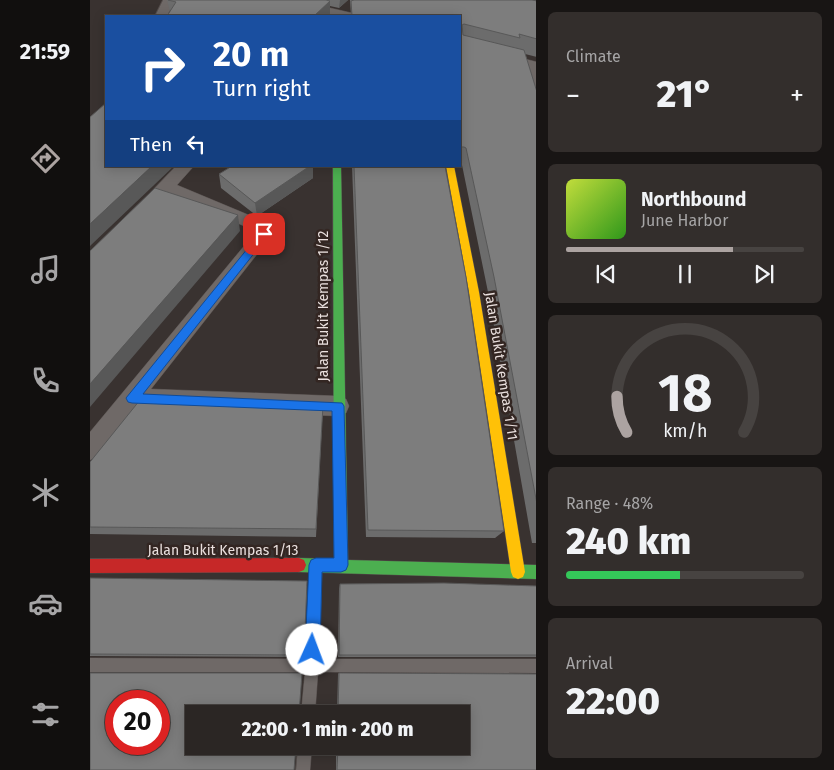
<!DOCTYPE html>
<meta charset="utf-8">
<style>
:root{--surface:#2b2624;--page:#332e2c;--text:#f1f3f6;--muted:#a6a5a6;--line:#474341;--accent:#aca3a1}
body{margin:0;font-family:"Fira Sans",sans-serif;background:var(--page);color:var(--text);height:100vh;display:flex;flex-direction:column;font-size:19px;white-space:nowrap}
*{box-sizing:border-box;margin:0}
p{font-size:16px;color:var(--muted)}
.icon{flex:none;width:28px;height:28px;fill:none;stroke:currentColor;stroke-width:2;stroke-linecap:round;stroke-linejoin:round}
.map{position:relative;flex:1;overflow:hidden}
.panel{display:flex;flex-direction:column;gap:12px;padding:12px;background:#181514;width:298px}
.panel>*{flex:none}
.banner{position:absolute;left:15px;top:15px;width:356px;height:152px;border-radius:0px;box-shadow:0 2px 12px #0003,0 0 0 1px var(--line);background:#1a4fa0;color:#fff;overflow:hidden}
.speed{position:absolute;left:15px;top:690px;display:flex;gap:10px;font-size:25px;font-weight:700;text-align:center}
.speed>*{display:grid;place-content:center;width:65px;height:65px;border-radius:50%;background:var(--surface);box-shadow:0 2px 12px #0003,0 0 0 1px var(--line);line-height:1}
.speed .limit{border:8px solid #d22;background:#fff;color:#111}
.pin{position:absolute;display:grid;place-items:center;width:42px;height:42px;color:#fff;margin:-21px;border-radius:10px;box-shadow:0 2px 8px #0006}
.me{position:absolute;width:55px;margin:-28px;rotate:2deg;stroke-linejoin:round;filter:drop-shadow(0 0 4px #0008)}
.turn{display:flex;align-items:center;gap:18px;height:105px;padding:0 25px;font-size:22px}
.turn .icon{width:65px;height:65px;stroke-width:2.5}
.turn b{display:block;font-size:35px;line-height:42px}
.then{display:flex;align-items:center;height:48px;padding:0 25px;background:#0003;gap:10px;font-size:19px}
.big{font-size:38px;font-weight:800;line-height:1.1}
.panel .card{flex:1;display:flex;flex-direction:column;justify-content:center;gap:8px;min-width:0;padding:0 18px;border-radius:8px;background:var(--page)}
.panel .dial{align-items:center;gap:0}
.dial svg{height:130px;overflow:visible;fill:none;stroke:var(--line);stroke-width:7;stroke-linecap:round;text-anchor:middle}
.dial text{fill:var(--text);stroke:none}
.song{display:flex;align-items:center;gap:15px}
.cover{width:60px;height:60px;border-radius:8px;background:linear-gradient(135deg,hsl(70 70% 55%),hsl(110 70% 35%))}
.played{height:5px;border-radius:2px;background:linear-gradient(90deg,var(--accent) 70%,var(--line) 70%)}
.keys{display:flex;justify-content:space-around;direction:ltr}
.heat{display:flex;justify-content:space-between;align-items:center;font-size:28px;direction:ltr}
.charge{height:8px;border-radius:4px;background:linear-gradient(90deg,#34c759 48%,var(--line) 0)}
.trip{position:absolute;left:95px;top:705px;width:285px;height:50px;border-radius:0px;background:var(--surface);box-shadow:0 2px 12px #0003,0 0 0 1px var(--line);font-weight:800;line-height:50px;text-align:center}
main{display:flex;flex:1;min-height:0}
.tab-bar{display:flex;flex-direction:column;width:90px;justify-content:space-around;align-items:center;background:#110f0e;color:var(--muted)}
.tab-bar .icon{width:35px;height:35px}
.tab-bar .current{color:var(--accent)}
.tab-bar b{font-size:22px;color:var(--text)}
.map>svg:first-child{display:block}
</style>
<main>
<nav class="tab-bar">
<b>21:59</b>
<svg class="icon current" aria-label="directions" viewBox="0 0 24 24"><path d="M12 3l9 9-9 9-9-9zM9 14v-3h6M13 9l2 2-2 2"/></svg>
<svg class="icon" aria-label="music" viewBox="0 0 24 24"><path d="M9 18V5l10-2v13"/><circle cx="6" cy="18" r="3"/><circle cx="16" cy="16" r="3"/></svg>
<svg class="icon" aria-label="phone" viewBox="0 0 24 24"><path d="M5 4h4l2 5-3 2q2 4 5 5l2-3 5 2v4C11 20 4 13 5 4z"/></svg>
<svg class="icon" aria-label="climate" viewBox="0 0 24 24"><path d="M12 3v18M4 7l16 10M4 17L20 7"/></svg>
<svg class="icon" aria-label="car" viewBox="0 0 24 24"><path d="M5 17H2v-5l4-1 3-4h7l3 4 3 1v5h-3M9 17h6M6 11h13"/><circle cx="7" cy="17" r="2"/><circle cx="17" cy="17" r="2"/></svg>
<svg class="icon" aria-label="filters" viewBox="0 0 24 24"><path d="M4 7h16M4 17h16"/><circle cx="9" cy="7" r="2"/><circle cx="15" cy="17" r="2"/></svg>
</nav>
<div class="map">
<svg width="447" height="770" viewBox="0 0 447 770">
<rect width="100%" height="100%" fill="#393230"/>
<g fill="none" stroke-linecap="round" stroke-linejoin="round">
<defs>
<path id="lane" d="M226 562 230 564 232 568 229 659H447V673L228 672 225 714H211L215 672H0V658L216 659 220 568 222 564Z
M208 746H222L220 770H206Z"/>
<path id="street" d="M73 0H85L77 16H65Z
M184 0H206L262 13 263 16H242L186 3Z
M370 42 447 62V90L440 86 432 66 370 50Z
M86 166H104L87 185 173 221 183 234 61 389 248 396 256 399 259 406 256 413 248 416 47 408 8 456 0 460V432L164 234 161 229 79 194C73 200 69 203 61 200L59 196 61 192Z"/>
<path id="fast" d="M243 166H251L258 560 447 565V579L209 572 204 570 202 565 204 560 209 558 244 559Z"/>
<path id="slow" d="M356 166H364L389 292 435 572 433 577 428 579 423 577 421 572 379 292Z"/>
<path id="jam" d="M209 558 214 560 216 565 214 570 209 572 0 573V559Z"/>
</defs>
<!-- lane casing -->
<use href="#lane" stroke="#554e4c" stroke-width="1"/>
<!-- street casing -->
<use href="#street" stroke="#554e4c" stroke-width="1"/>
<!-- fast casing -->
<use href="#fast" stroke="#554e4c" stroke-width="1"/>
<!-- slow casing -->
<use href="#slow" stroke="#554e4c" stroke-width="1"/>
<!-- jam casing -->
<use href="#jam" stroke="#554e4c" stroke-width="1"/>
<!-- lane -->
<use href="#lane" fill="#6f6967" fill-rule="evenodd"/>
<!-- street -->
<use href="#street" fill="#6f6967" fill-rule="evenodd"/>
<!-- fast -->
<use href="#fast" fill="#4caf50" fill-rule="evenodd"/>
<!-- slow -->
<use href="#slow" fill="#ffc107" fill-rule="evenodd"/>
<!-- jam -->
<use href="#jam" fill="#c62828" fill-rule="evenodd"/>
</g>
<!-- wall -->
<path fill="#6c6c6c" d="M77 0H258L249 8 240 6 80 12Z
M260 0H442L447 1V57L435 54 447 92V543H442L398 292 372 165 370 163V16H261Z
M223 166V178L167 216 131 188 129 174Z
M262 166H355L414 531 405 538 276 537Z
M233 405 226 537 0 534V462Z
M0 578 217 586 214 657 0 656Z
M250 584 447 586V657H248L249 589Z
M249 673 447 674V770H246V746H371V714H247L248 674Z"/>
<!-- shaded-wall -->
<path fill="#585858" d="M250 0H258L249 8Z
M240 1V16H224Z
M62 166H84L0 246V224Z
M220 166H223V178L167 216 165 203Z
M148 215 150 231 0 407V384Z"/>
<!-- building -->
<path fill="#7d7d7d" stroke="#585858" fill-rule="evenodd" d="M78 0H236L240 1 224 16H77L86 2Z
M264 0H442L447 1V39L429 34 430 38 374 24 372 25 373 35 434 50 447 92V504L404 277 376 148 374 147H370V16H262L261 1Z
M16 103V166H62L0 224V117Z
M142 166H220L165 203 129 174Z
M264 166H355L376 277 414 531 278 530Z
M65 188 148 215 0 384V251Z
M50 400 233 405 226 529 0 527V462Z
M0 578 217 581 214 655 0 654Z
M354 583 447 586V655H249L250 584Z
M0 673H212L209 714H104V746H206L204 770H0ZM26 701H69V744H26Z
M249 673 447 674V770H247L248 746H371V714H248Z"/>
<!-- route -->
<path fill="#1a73e8" stroke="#114b97" d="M174 231 177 232V237L53 394 252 403 254 406 258 565 256 570 251 572H232L230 650 228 655 222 657 217 655 215 650 219 565 221 560 226 558H244L242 411 42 403 38 402 36 398 171 232Z"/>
<g text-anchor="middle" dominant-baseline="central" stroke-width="5" stroke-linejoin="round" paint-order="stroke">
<!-- street labels -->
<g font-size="14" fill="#eae0de" stroke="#332622">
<text transform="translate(233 306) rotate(-90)">Jalan Bukit Kempas 1/12</text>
<text transform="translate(411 366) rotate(81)">Jalan Bukit Kempas 1/11</text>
<text x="133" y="550">Jalan Bukit Kempas 1/13</text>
</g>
</g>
</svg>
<div class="speed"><div class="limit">20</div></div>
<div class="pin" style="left:174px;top:234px;background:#d93025"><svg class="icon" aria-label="arrive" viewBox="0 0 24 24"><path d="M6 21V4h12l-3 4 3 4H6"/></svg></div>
<svg class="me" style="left:222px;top:650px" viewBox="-20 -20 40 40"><circle r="19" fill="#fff"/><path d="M0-13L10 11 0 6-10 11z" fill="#1a73e8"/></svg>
<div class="trip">22:00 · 1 min · 200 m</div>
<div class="banner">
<div class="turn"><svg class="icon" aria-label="right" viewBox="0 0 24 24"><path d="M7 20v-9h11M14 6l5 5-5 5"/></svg><div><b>20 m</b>Turn right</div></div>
<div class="then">Then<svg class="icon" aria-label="left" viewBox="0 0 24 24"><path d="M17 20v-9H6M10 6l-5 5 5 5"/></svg></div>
</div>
</div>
<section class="panel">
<div class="card"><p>Climate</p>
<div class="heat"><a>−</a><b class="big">21°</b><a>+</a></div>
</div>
<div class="card">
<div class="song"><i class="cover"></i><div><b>Northbound</b><p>June Harbor</p></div></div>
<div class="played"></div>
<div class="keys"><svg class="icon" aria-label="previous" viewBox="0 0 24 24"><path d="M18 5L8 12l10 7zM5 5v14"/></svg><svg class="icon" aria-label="pause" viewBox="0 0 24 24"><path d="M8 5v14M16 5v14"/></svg><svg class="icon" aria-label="next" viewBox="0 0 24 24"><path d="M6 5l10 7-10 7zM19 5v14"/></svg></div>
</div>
<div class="card dial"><svg viewBox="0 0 100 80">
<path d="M14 69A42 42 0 1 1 86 69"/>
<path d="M14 69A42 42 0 0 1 8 47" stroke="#aca3a1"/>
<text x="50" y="56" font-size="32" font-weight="700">18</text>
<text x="50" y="72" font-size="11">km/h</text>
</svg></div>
<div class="card"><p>Range · 48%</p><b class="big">240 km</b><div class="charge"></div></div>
<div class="card"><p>Arrival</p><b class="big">22:00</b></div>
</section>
</main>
